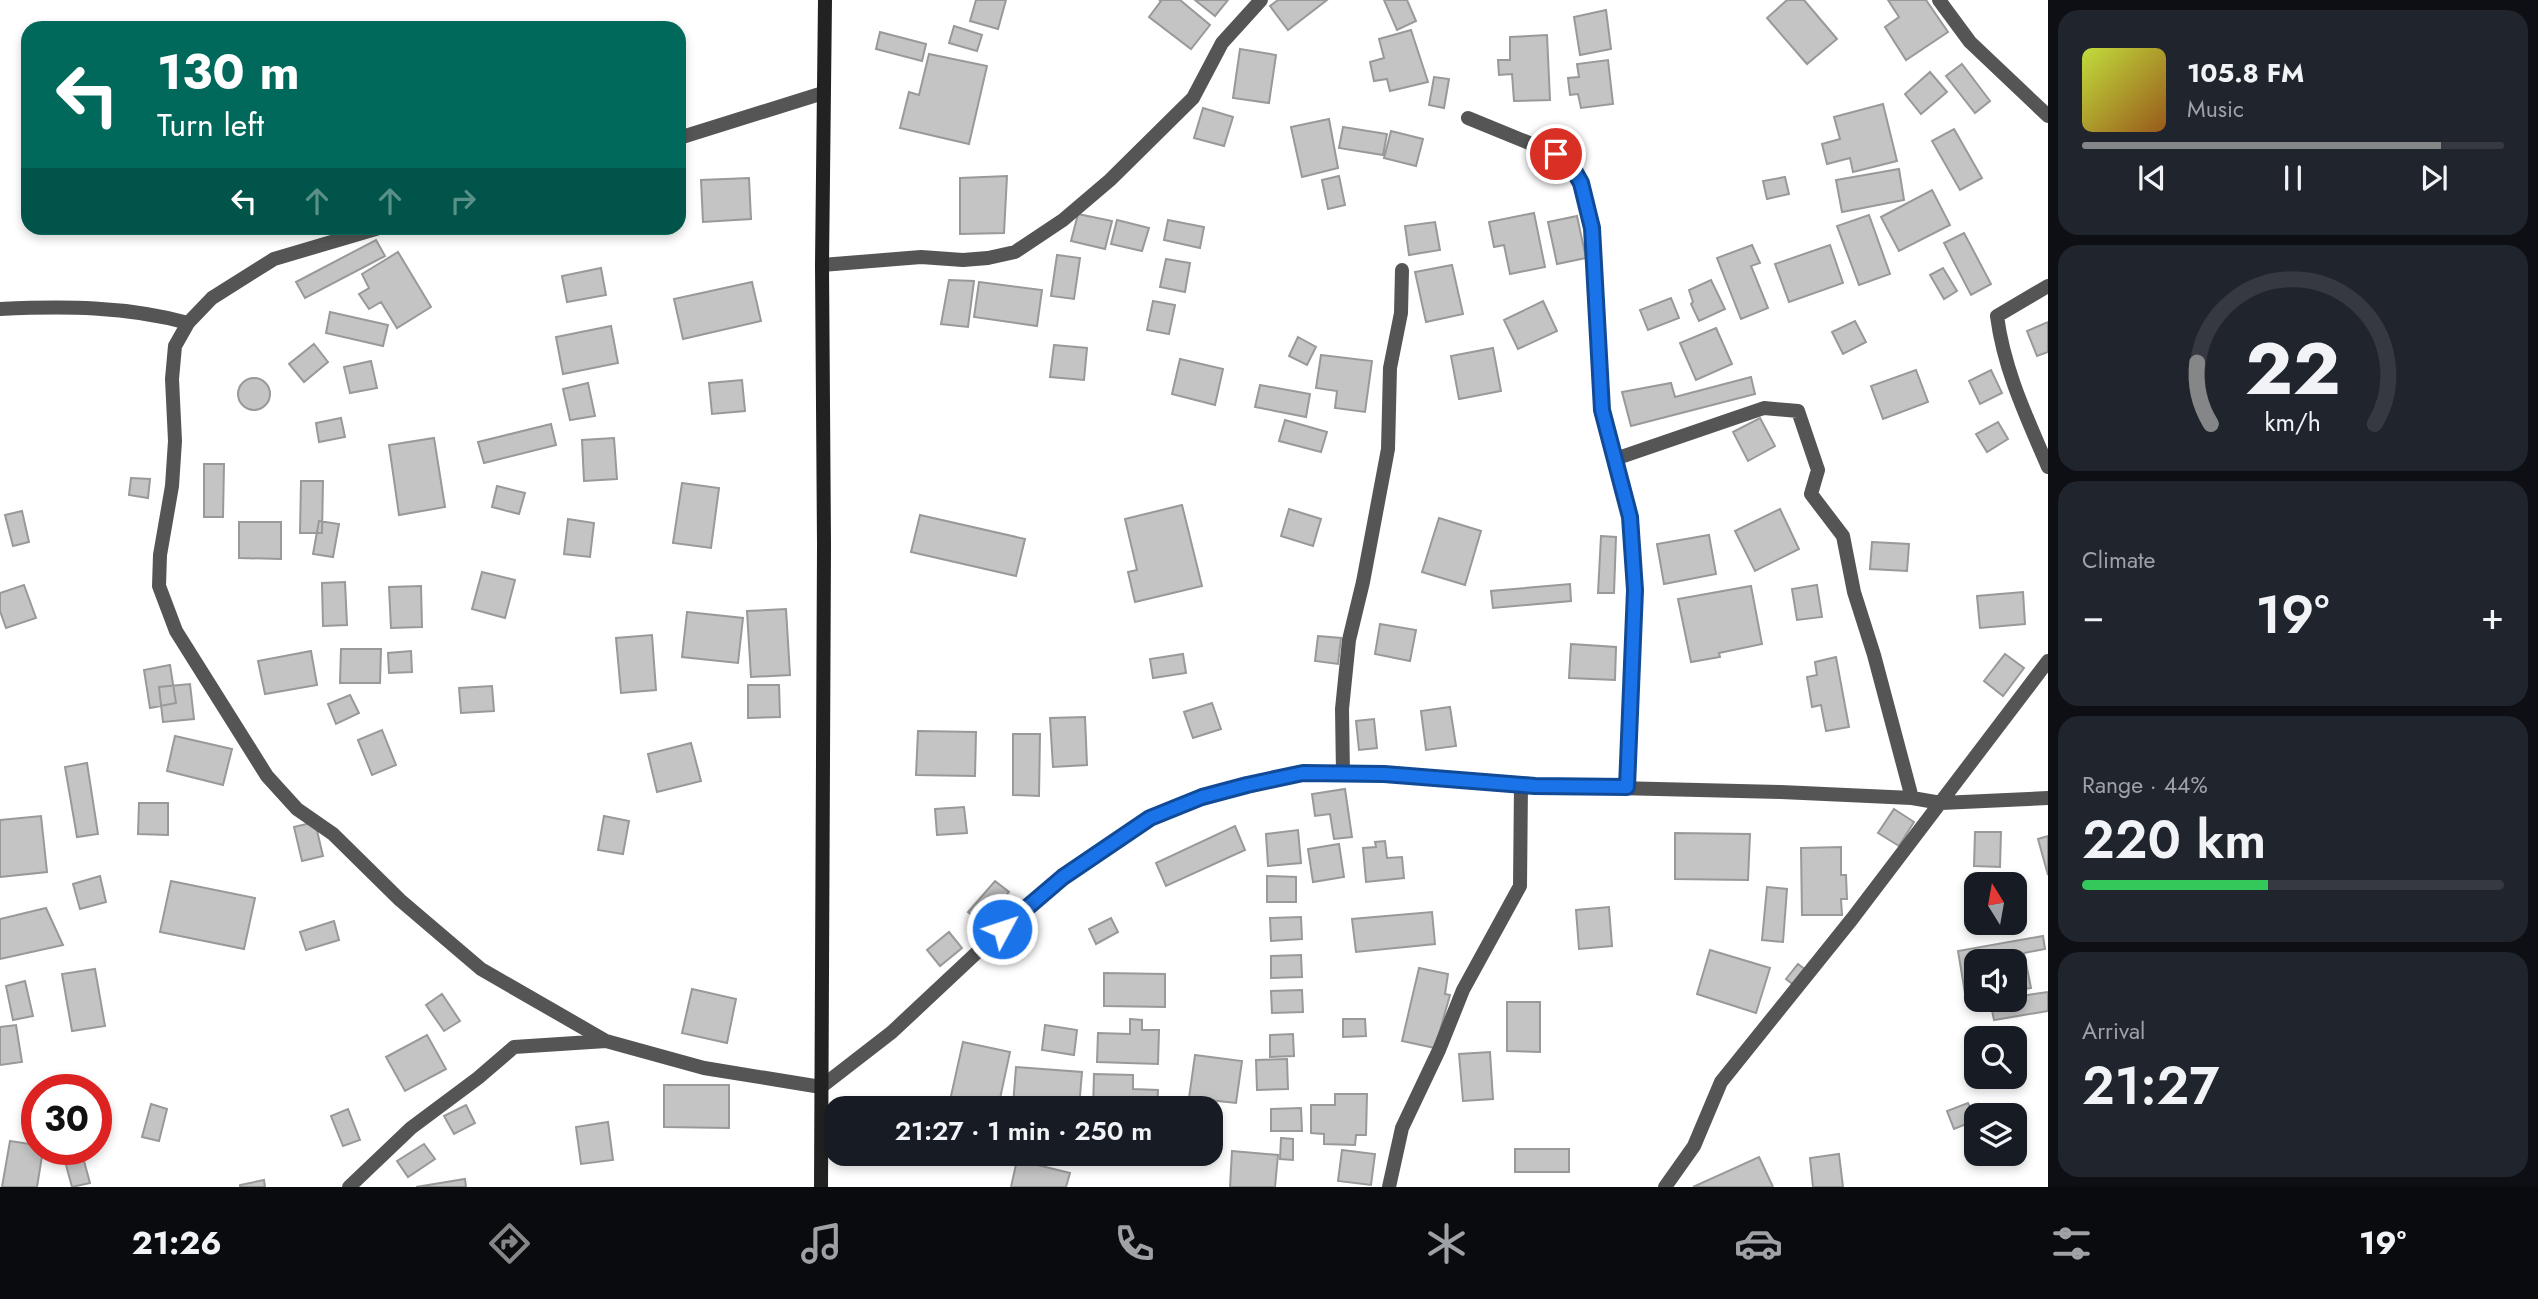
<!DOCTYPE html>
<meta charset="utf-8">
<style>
:root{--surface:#171b24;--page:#20242c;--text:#f1f3f6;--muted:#9ea1a6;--line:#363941;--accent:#858687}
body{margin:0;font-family:Jost,sans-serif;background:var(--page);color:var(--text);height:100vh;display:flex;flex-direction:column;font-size:26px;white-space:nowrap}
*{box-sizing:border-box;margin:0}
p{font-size:23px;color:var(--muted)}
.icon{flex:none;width:38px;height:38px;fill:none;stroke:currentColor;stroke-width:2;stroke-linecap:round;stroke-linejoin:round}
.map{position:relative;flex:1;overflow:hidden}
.panel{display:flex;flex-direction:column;gap:10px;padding:10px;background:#0d0f14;width:490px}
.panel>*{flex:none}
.guide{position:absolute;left:21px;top:21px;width:665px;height:214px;border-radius:21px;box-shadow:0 4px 10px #0003;background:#00695c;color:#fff;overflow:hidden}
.needle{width:46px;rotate:349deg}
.tools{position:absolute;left:1964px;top:872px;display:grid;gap:14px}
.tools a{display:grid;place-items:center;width:63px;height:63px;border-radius:14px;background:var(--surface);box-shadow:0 4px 10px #0003;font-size:35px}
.speed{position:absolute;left:21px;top:1074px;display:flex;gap:14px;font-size:35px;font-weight:700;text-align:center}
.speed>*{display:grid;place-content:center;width:91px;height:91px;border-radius:50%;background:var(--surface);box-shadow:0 4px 10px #0003;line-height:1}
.speed .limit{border:10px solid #d22;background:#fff;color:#111}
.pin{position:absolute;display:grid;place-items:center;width:60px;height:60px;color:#fff;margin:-30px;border:4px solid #fff;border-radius:50%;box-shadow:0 2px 7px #0007}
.me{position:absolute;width:77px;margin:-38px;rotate:50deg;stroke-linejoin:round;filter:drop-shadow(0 0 5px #0008)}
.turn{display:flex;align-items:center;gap:24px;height:147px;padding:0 21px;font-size:32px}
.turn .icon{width:91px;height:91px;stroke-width:2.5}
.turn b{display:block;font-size:49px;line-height:60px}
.lanes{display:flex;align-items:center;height:66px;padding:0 21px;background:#0003;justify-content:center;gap:35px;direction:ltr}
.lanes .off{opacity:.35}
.big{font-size:52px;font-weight:600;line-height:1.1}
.panel .card{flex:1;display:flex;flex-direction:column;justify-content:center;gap:10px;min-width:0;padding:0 24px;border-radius:21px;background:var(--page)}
.panel .dial{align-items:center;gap:0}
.dial svg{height:182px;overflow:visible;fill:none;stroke:var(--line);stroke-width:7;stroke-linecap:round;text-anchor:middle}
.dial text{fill:var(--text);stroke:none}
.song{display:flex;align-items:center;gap:21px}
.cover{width:84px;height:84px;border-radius:10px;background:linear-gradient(135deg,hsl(70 70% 55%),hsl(30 70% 35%))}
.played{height:7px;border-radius:4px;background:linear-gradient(90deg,var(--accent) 85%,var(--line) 85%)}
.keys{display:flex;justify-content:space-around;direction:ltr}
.heat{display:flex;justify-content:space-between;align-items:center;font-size:38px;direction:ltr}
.charge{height:10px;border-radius:5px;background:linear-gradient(90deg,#34c759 44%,var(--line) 0)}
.trip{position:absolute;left:824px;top:1096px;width:399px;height:70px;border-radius:21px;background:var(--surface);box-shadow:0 4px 10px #0003;font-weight:600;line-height:70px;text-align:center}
.dock{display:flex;height:112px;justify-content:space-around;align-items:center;background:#090b0e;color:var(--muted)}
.dock .icon{width:49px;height:49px}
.dock .on{color:var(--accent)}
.dock b{font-size:32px;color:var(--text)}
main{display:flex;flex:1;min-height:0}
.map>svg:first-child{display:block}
</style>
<main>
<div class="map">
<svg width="2048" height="1187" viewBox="0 0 2048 1187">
<rect width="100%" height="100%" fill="#fff"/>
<!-- building -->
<path fill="#c4c4c4" stroke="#999" stroke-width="2" d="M976 0H1006L998 29 970 21Z
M1159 0H1180L1210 25 1191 49 1149 17 1161 1Z
M1195 0H1228L1215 16Z
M1278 0H1327L1288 30 1270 6Z
M1384 0H1407L1416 21 1397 30Z
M1787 0H1804L1837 39 1807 64 1767 18Z
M1888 0H1926L1948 32 1906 60 1885 27 1899 17Z
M1606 10 1611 49 1580 55 1574 17Z
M954 26 982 35 977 51 949 43Z
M1411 30 1428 82 1390 91 1387 79 1374 81 1370 62 1384 58 1379 39Z
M880 32 926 44 922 61 876 49Z
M1547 35 1550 100 1514 101 1512 74 1499 75 1498 60H1510V37Z
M1240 49 1276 55 1269 103 1233 98Z
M929 54 987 66 969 144 900 128 909 92 919 95Z
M1608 60 1613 104 1581 108 1578 94 1570 95 1568 78 1579 77 1577 64Z
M1962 64 1990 101 1975 113 1946 76Z
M1930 72 1947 92 1921 114 1905 94Z
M1434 77 1449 79 1444 108 1429 105Z
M1883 104 1897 161 1853 172 1850 158 1827 164 1822 144 1840 139 1834 117Z
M1203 108 1233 117 1224 146 1194 138Z
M1329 119 1338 168 1302 177 1291 127Z
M1343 127 1387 134 1383 155 1339 148Z
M1954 129 1982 178 1960 190 1932 141Z
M1391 131 1423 139 1416 166 1384 158Z
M1899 169 1904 200 1842 212 1836 180Z
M1007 176 1004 233 960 234V178Z
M1339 176 1345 205 1328 209 1322 180Z
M1785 177 1789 194 1767 199 1763 181Z
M749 178 751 219 703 222 701 180Z
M1932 190 1950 225 1899 251 1881 217Z
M1534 213 1545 267 1510 274 1504 245 1494 247 1489 222Z
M1078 214 1112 221 1105 249 1071 241Z
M1869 215 1890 274 1859 285 1837 226Z
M1577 216 1586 258 1557 264 1548 222Z
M1117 220 1149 228 1142 251 1111 244Z
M1168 220 1204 227 1200 248 1164 240Z
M1435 222 1440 250 1409 255 1405 226Z
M1964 233 1991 284 1971 295 1944 243Z
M376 240 385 256 305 298 296 282Z
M1752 245 1760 263 1751 266 1768 308 1741 319 1717 258Z
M1830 245 1843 283 1789 302 1775 264Z
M398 252 431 307 397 328 381 302 369 309 359 294 369 288 362 274Z
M1057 255 1080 258 1074 299 1051 296Z
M1166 259 1190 263 1185 292 1160 287Z
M1452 265 1463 314 1426 322 1415 272Z
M601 268 606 295 567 302 562 276Z
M1943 268 1957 291 1944 299 1930 275Z
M949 280 974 281 968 327 941 324Z
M1711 280 1725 309 1699 321 1691 304 1693 302 1689 290Z
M752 282 761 321 683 339 674 299Z
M979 282 1042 290 1037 326 974 317Z
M1671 298 1679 318 1648 330 1640 310Z
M1153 301 1175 305 1169 334 1147 330Z
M1543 301 1557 331 1518 349 1504 320Z
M330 312 388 325 383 346 326 333Z
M1855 321 1866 342 1843 354 1832 332Z
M2048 322V352L2037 356 2027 331Z
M611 326 618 363 563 374 556 337Z
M1716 328 1732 364 1696 380 1680 343Z
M1298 337 1316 347 1307 365 1289 356Z
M314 344 328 362 304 382 289 364Z
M1054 345 1087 348 1084 380 1050 377Z
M1493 348 1501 391 1459 399 1451 356Z
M1321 355 1372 361 1365 412 1335 408 1337 391 1316 388Z
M1180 359 1223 369 1215 405 1172 394Z
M371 361 377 388 350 393 344 367Z
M1916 370 1928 402 1883 419 1871 386Z
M1991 370 2002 393 1980 404 1969 381Z
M1751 377 1755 394 1631 426 1622 392 1671 383 1675 397Z
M238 394a16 16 0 1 1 32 0a16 16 0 1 1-32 0Z
M742 380 745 411 712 414 709 383Z
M588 383 595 416 570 420 563 389Z
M1260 385 1310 394 1306 417 1255 407Z
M341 418 345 437 319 442 316 423Z
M1760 418 1775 446 1748 461 1733 432Z
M1285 420 1327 432 1321 452 1279 441Z
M1998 422 2008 439 1987 452 1976 434Z
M551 424 556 445 484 463 478 442Z
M434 438 445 507 399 515 389 445Z
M614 438 617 479 584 481 582 440Z
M204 464H224L223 517H204Z
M131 478 150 479 148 498 129 495Z
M301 481H323L322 533H300Z
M682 483 719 488 711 548 673 543Z
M497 486 525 493 519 514 492 507Z
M1182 505 1202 586 1135 602 1128 572 1137 570 1125 519Z
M1289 509 1321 519 1313 546 1281 536Z
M1780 509 1799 549 1755 571 1735 531Z
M22 511 29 542 13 546 5 515Z
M920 515 1025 539 1016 576 911 552Z
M1439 518 1481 531 1465 585 1422 572Z
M568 519 594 523 590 557 564 554Z
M319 521 339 524 333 557 313 554Z
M239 522H281V559L239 558Z
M1709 535 1716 574 1664 584 1657 544Z
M1601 536 1616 537 1614 593H1598Z
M1872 542 1909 544 1907 571 1870 569Z
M482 572 515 580 505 618 472 609Z
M345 582 347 625 323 626 322 583Z
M1570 584 1571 601 1493 608 1491 591Z
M24 585 36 618 6 628 0 611V593Z
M1817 585 1822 617 1797 620 1792 589Z
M421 586 422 627 391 628 389 587Z
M1751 586 1762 644 1719 653 1720 657 1691 662 1678 599Z
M2023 592 2025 624 1980 628 1977 596Z
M786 609 790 675 751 677 747 611Z
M687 612 743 618 738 663 682 657Z
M1380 624 1416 630 1410 661 1375 654Z
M652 635 656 690 621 693 616 638Z
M1318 636 1341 638 1338 664 1315 661Z
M1571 644 1616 647 1615 680 1569 678Z
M341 649H381L380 683H340Z
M311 651 317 685 265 694 258 661Z
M411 651 412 672 389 673 388 653Z
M1183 654 1186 673 1153 678 1150 659Z
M2005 654 2024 668 2003 696 1984 681Z
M1836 657 1849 727 1826 731 1821 705 1812 707 1807 677 1817 675 1815 662Z
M170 665 176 703 150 708 144 670Z
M190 684 194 719 163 722 159 687Z
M748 685H779L780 717 748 718Z
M492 686 494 711 461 713 459 688Z
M350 695 359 713 336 724 328 704Z
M1212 703 1221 729 1193 738 1184 712Z
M1450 707 1456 746 1426 750 1421 711Z
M1085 717 1087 765 1053 767 1050 718Z
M1374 719 1377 748 1359 750 1356 721Z
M382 730 396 765 372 775 358 740Z
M918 731 976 732 975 776 916 775Z
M1013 734H1040L1039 796 1013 795Z
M175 736 232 749 223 785 167 771Z
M691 743 701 781 657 792 648 754Z
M87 763 98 834 77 837 65 767Z
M1345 789 1352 837 1334 839 1330 814 1315 816 1312 794Z
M139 803H168V835L138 834Z
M964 807 967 833 937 835 935 809Z
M1894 809 1914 822 1899 846 1878 833Z
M41 816 47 872 0 877V820Z
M604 816 629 821 623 854 598 850Z
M315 822 323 856 302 861 294 827Z
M1235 826 1245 850 1166 886 1156 863Z
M1298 830 1301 863 1268 866 1266 834Z
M1975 832H2001L2000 867 1974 866Z
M1675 833 1750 834 1748 880 1675 879Z
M2048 836V875L2038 839Z
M1385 841 1387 858 1402 857 1404 878 1366 882 1363 848 1376 847 1375 842Z
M1339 844 1344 877 1313 882 1308 849Z
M1841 847V875H1846L1847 899H1841L1842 915H1802L1801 848Z
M100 876 106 902 80 909 73 884Z
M1267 876 1296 877V902H1267Z
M171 881 255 898 244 949 160 932Z
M995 881 1009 892 982 923 968 912Z
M1767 887 1787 889 1783 942 1762 940Z
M1609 907 1612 946 1579 949 1576 910Z
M46 908 63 945 0 959V919Z
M1432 912 1435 944 1356 952 1352 919Z
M1301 917 1302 939 1271 941 1270 918Z
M1111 918 1118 932 1096 944 1089 929Z
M334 921 339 940 306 950 300 932Z
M949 932 962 948 940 966 927 950Z
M2043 936 2045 949 2024 953 2031 988 2014 991V961H1976V998L1966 999 1958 951Z
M1710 950 1770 968 1756 1013 1697 994Z
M1301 955 1302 977 1271 978V956Z
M1798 964 1811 974 1799 989 1786 979Z
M1419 968 1448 974 1445 994 1450 995 1435 1048 1402 1041Z
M95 969 105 1026 72 1031 62 974Z
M1104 973 1165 974V1007L1104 1006Z
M25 981 33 1016 13 1020 6 986Z
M692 989 736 999 727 1043 682 1033Z
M1302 990 1303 1012 1272 1013 1271 991Z
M2048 992V1011L1994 1020 1990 1001 2014 999V997Z
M442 994 460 1021 444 1031 426 1005Z
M1507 1002H1540V1052L1507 1051Z
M1130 1019 1142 1020V1030H1159L1158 1064 1097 1062 1098 1033 1130 1034Z
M1343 1019H1365L1366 1036 1343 1037Z
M16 1025 22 1062 0 1065V1027Z
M1045 1025 1077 1030 1074 1055 1042 1050Z
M1293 1034 1294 1056 1270 1057V1035Z
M427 1035 446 1069 405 1091 386 1057Z
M963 1042 1010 1052 998 1108H960L949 1105Z
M1490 1052 1493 1099 1463 1101 1459 1054Z
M1195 1055 1242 1061 1236 1103 1189 1098Z
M1287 1059 1288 1089 1257 1090 1256 1060Z
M1016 1067 1082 1072 1079 1108 1013 1105Z
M1094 1074 1133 1075V1089L1158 1090 1157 1108H1093Z
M664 1085H729V1128L664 1127Z
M1335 1094H1367L1366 1135H1356L1355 1145 1324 1144V1134L1311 1133V1105H1335Z
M1968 1103 1976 1120 1954 1129 1947 1111Z
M151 1104 167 1109 159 1141 142 1137Z
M466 1105 475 1123 454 1134 444 1116Z
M1301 1108 1302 1131H1271V1109Z
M348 1109 360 1140 343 1146 331 1116Z
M608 1122 613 1160 581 1164 576 1127Z
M1281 1138 1293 1139V1160L1280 1159Z
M10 1141 37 1145V1150H43L37 1187H2Z
M424 1144 435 1159 408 1177 397 1161Z
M1515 1149H1569V1172H1515Z
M62 1150H81L90 1183 72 1187Z
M1342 1150 1375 1154 1371 1185 1338 1181Z
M1232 1151 1278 1155 1275 1187H1230Z
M1087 1153H1165L1163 1165 1087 1159Z
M1839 1154 1843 1187H1813L1810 1158Z
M1759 1157 1773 1187H1693Z
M1017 1160 1070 1173 1066 1187H1011Z
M465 1179 466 1187H416Z
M264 1180 265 1187H240V1185Z"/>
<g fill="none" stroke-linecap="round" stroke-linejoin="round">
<!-- street -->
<path stroke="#555" stroke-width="14" d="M1939 0 1970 42 2048 116
M1468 118 1556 154 1572 167 1581 183 1592 228 1602 410 1630 517 1635 590 1627 787
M679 138 823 93
M379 228 274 259 212 298 188 323 175 346 172 379 175 441 172 486 160 555 159 586 176 631 267 776 297 809 333 834 400 900 481 969 606 1041 704 1068 821 1087 892 1032 1002 929 1063 877 1150 818 1202 797 1247 785 1303 773H1384L1535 786 1781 792 1912 798 1941 803 2048 798
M822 265 921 257 963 260 988 258 1015 252 1063 220 1110 180 1193 98 1222 43 1261 0
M2048 286 1997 316C2004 370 2027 418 2048 467
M0 309C64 306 126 306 188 323
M1615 459 1764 408 1798 411 1818 470 1811 494 1843 536 1854 592 1874 655 1912 798
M1343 774 1342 709 1349 640 1363 582 1388 449 1390 368 1401 313 1402 270
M349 1187 411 1128 478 1078 514 1047 606 1041
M1389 1187 1402 1128 1439 1050 1463 990 1520 886 1521 784
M1665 1187 1694 1146 1721 1082 1852 919 2048 661"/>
<!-- secondary -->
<path stroke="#222" stroke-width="14" d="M821 1187 824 545 822 265 825 0"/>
</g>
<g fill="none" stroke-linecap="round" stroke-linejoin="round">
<defs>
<path id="route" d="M1002 929 1063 877 1150 818 1202 797 1247 785 1303 773 1384 774 1535 786 1627 787 1635 590 1630 517 1602 410 1592 228 1581 183 1572 167 1556 154"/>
</defs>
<!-- route casing -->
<use href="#route" stroke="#114b97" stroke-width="18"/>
<!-- route -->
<use href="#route" stroke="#1a73e8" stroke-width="12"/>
</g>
</svg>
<div class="tools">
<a><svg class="needle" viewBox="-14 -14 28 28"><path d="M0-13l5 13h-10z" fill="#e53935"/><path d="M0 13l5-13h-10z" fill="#9ea1a6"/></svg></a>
<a><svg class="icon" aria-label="sound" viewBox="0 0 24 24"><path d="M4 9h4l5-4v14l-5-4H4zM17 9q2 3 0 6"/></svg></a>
<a><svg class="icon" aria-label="search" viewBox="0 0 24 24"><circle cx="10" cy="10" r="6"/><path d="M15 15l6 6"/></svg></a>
<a><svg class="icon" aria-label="layers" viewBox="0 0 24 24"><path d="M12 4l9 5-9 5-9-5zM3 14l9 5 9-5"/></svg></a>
</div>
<div class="speed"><div class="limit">30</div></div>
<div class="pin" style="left:1556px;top:154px;background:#d93025"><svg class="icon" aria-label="arrive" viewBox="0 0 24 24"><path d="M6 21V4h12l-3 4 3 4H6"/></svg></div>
<svg class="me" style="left:1002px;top:929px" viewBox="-20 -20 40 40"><circle r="17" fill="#1a73e8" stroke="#fff" stroke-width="3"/><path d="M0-11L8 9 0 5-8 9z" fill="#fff"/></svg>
<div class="trip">21:27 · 1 min · 250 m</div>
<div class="guide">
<div class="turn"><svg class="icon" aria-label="left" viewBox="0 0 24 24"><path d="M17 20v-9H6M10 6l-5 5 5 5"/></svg><div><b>130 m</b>Turn left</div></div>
<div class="lanes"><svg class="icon" aria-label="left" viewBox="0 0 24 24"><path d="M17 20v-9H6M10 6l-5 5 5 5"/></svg><svg class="icon off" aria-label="ahead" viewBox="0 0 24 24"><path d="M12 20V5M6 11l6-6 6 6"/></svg><svg class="icon off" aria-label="ahead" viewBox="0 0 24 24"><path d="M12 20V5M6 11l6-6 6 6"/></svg><svg class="icon off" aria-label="right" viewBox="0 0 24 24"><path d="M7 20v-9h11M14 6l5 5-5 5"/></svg></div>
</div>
</div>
<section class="panel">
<div class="card">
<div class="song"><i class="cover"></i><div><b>105.8 FM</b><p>Music</p></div></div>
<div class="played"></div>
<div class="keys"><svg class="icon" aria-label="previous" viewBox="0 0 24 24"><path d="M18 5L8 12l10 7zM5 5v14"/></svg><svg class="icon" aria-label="pause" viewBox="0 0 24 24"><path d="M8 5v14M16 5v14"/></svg><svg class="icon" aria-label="next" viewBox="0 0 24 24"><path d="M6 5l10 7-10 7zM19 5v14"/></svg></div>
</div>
<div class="card dial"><svg viewBox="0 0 100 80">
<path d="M14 69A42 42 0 1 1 86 69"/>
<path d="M14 69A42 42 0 0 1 8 42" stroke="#858687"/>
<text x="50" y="56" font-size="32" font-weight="700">22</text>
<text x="50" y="72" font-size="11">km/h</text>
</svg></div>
<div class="card"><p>Climate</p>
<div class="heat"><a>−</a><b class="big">19°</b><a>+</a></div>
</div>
<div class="card"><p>Range · 44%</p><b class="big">220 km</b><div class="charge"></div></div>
<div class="card"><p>Arrival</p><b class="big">21:27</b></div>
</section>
</main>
<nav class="dock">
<b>21:26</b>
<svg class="icon on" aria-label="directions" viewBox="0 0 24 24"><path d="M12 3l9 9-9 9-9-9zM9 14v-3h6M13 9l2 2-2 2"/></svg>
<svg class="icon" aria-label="music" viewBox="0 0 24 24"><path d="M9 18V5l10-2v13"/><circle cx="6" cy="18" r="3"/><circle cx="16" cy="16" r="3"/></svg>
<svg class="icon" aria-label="phone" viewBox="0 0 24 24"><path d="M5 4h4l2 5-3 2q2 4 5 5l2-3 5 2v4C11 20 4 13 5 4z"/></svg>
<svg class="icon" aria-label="climate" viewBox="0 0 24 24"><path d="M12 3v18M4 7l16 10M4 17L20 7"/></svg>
<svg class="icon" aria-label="car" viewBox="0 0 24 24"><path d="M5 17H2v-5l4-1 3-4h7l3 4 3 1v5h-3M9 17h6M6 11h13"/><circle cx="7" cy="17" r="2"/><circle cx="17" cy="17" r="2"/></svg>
<svg class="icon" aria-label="filters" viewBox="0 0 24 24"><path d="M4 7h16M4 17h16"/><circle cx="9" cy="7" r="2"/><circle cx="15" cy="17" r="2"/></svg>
<b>19°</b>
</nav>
